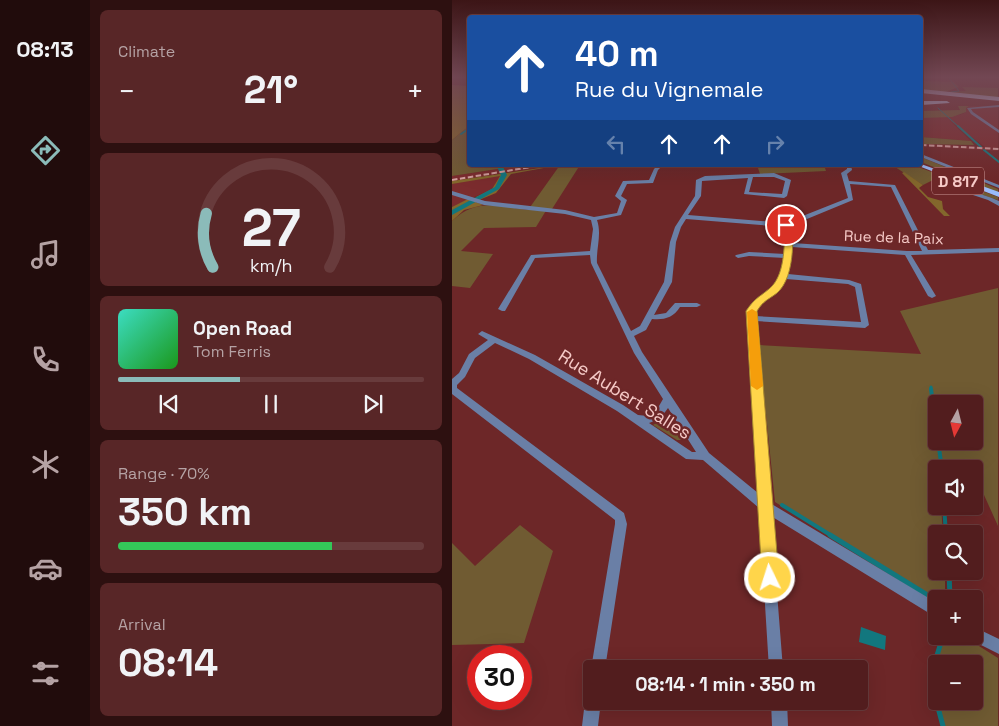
<!DOCTYPE html>
<meta charset="utf-8">
<style>
:root{--surface:#521d1e;--page:#582627;--text:#f1f3f6;--muted:#b5a2a4;--line:#683b3c;--accent:#8bbbb9}
body{margin:0;font-family:"Space Grotesk",sans-serif;background:var(--page);color:var(--text);height:100vh;display:flex;flex-direction:column;font-size:19px;white-space:nowrap}
*{box-sizing:border-box;margin:0}
p{font-size:16px;color:var(--muted)}
.icon{flex:none;width:28px;height:28px;fill:none;stroke:currentColor;stroke-width:2;stroke-linecap:round;stroke-linejoin:round}
.map{position:relative;flex:1;overflow:hidden}
.drawer{display:flex;flex-direction:column;gap:10px;padding:10px;background:#2d1010;width:362px}
.drawer>*{flex:none}
.banner{position:absolute;left:15px;top:15px;width:456px;height:152px;border-radius:5px;box-shadow:0 5px 20px #0002,0 0 0 1px var(--line);background:#1a4fa0;color:#fff;overflow:hidden}
.needle{width:32px;rotate:187deg}
.buttons{position:absolute;left:476px;top:395px;display:grid;gap:10px}
.buttons a{display:grid;place-items:center;width:55px;height:55px;border-radius:5px;background:var(--surface);box-shadow:0 5px 20px #0002,0 0 0 1px var(--line);font-size:25px}
.speed{position:absolute;left:15px;top:645px;display:flex;gap:10px;font-size:25px;font-weight:700;text-align:center}
.speed>*{display:grid;place-content:center;width:65px;height:65px;border-radius:50%;background:var(--surface);box-shadow:0 5px 20px #0002,0 0 0 1px var(--line);line-height:1}
.speed .limit{border:8px solid #d22;background:#fff;color:#111}
.pin{position:absolute;display:grid;place-items:center;width:42px;height:42px;color:#fff;margin:-21px;border:2px solid #fff;border-radius:50%;box-shadow:0 1px 5px #0007}
.me{position:absolute;width:55px;margin:-28px;rotate:356deg;stroke-linejoin:round;filter:drop-shadow(0 0 4px #0008)}
.turn{display:flex;align-items:center;gap:18px;height:105px;padding:0 25px;font-size:22px}
.turn .icon{width:65px;height:65px;stroke-width:2.5}
.turn b{display:block;font-size:35px;line-height:42px}
.lanes{display:flex;align-items:center;height:48px;padding:0 25px;background:#0003;justify-content:center;gap:25px;direction:ltr}
.lanes .off{opacity:.35}
.big{font-size:38px;font-weight:800;line-height:1.1}
.drawer .tile{flex:1;display:flex;flex-direction:column;justify-content:center;gap:8px;min-width:0;padding:0 18px;border-radius:8px;background:var(--page)}
.drawer .dial{align-items:center;gap:0}
.dial svg{height:130px;overflow:visible;fill:none;stroke:var(--line);stroke-width:7;stroke-linecap:round;text-anchor:middle}
.dial text{fill:var(--text);stroke:none}
.song{display:flex;align-items:center;gap:15px}
.cover{width:60px;height:60px;border-radius:8px;background:linear-gradient(135deg,hsl(170 70% 55%),hsl(120 70% 35%))}
.played{height:5px;border-radius:2px;background:linear-gradient(90deg,var(--accent) 40%,var(--line) 40%)}
.keys{display:flex;justify-content:space-around;direction:ltr}
.heat{display:flex;justify-content:space-between;align-items:center;font-size:28px;direction:ltr}
.charge{height:8px;border-radius:4px;background:linear-gradient(90deg,#34c759 70%,var(--line) 0)}
.trip{position:absolute;left:131px;top:660px;width:285px;height:50px;border-radius:5px;background:var(--surface);box-shadow:0 5px 20px #0002,0 0 0 1px var(--line);font-weight:800;line-height:50px;text-align:center}
main{display:flex;flex:1;min-height:0}
.dock{display:flex;flex-direction:column;width:90px;justify-content:space-around;align-items:center;background:#210c0c;color:var(--muted)}
.dock .icon{width:35px;height:35px}
.dock .selected{color:var(--accent)}
.dock b{font-size:22px;color:var(--text)}
.map>svg:first-child{display:block}
</style>
<main>
<nav class="dock">
<b>08:13</b>
<svg class="icon selected" aria-label="directions" viewBox="0 0 24 24"><path d="M12 3l9 9-9 9-9-9zM9 14v-3h6M13 9l2 2-2 2"/></svg>
<svg class="icon" aria-label="music" viewBox="0 0 24 24"><path d="M9 18V5l10-2v13"/><circle cx="6" cy="18" r="3"/><circle cx="16" cy="16" r="3"/></svg>
<svg class="icon" aria-label="phone" viewBox="0 0 24 24"><path d="M5 4h4l2 5-3 2q2 4 5 5l2-3 5 2v4C11 20 4 13 5 4z"/></svg>
<svg class="icon" aria-label="climate" viewBox="0 0 24 24"><path d="M12 3v18M4 7l16 10M4 17L20 7"/></svg>
<svg class="icon" aria-label="car" viewBox="0 0 24 24"><path d="M5 17H2v-5l4-1 3-4h7l3 4 3 1v5h-3M9 17h6M6 11h13"/><circle cx="7" cy="17" r="2"/><circle cx="17" cy="17" r="2"/></svg>
<svg class="icon" aria-label="filters" viewBox="0 0 24 24"><path d="M4 7h16M4 17h16"/><circle cx="9" cy="7" r="2"/><circle cx="15" cy="17" r="2"/></svg>
</nav>
<section class="drawer">
<div class="tile"><p>Climate</p>
<div class="heat"><a>−</a><b class="big">21°</b><a>+</a></div>
</div>
<div class="tile dial"><svg viewBox="0 0 100 80">
<path d="M14 69A42 42 0 1 1 86 69"/>
<path d="M14 69A42 42 0 0 1 10 36" stroke="#8bbbb9"/>
<text x="50" y="56" font-size="32" font-weight="700">27</text>
<text x="50" y="72" font-size="11">km/h</text>
</svg></div>
<div class="tile">
<div class="song"><i class="cover"></i><div><b>Open Road</b><p>Tom Ferris</p></div></div>
<div class="played"></div>
<div class="keys"><svg class="icon" aria-label="previous" viewBox="0 0 24 24"><path d="M18 5L8 12l10 7zM5 5v14"/></svg><svg class="icon" aria-label="pause" viewBox="0 0 24 24"><path d="M8 5v14M16 5v14"/></svg><svg class="icon" aria-label="next" viewBox="0 0 24 24"><path d="M6 5l10 7-10 7zM19 5v14"/></svg></div>
</div>
<div class="tile"><p>Range · 70%</p><b class="big">350 km</b><div class="charge"></div></div>
<div class="tile"><p>Arrival</p><b class="big">08:14</b></div>
</section>
<div class="map">
<svg width="547" height="726" viewBox="0 0 547 726">
<rect width="100%" height="100%" fill="#6d2728"/>
<!-- built -->
<path fill="#7b2c2e" d="M517 106H546V151L469 146V144L533 147 497 120 519 141 469 137V117L508 115 514 112V108Z
M72 165H101L0 181V176Z
M49 175 40 189 0 207V184Z"/>
<!-- green -->
<path fill="#705b32" fill-rule="evenodd" d="M469 81 502 82 507 87 493 92 514 91 510 87 546 88V99L469 90Z
M506 106H517L514 108V112L500 117 469 118V111L508 110Z
M17 126 18 165H51L52 168 0 176V140Z
M469 137 519 141 522 145 469 144Z
M469 157 546 189V193L469 162Z
M108 165H128L100 209H95L84 227 32 228 9 251 41 254 18 288 0 286V221C25 198 45 206 76 210Z
M305 165H372L374 171 308 174Z
M440 165H461L546 197V200L483 179 471 185Z
M546 288V526L523 475 522 469 487 466 485 506H489L491 534H485V571H493V599H485V603L323 502 307 345 469 354 448 311ZM485 404H522V441H485Z
M217 414 233 437 234 440H225L201 425Z
M68 525 101 551 72 643 0 645V543L23 566Z
M491 636H511L546 658V726H492L478 678ZM485 664H522V701H485Z"/>
<!-- forest -->
<path fill="#83672c" d="M0 85 18 86 17 126 0 140Z
M108 165 59 174 44 193 27 200 24 197 40 189 48 176 0 184V181Z
M452 172 471 185 467 188 476 197 490 201 491 209 498 216H492L450 173Z
M16 199 31 205 12 210 0 221V207Z"/>
<!-- water -->
<path fill="#12777e" d="M409 627 434 636 433 650 407 642Z"/>
<g fill="none" stroke-linecap="round" stroke-linejoin="round">
<!-- stream-far4 -->
<path stroke="#12777e" stroke-width="1" d="M496 77 507 91 499 92
M486 108 508 128"/>
<!-- stream-far3 -->
<path stroke="#12777e" stroke-width="2" d="M506 126 529 147
M9 134 18 128
M532 150 547 162"/>
<!-- stream-far2 -->
<path stroke="#12777e" stroke-width="3" d="M479 387V390"/>
<!-- stream-far1 -->
<path stroke="#12777e" stroke-width="4" d="M479 389 485 434
M486 441 490 469
M330 505 380 536
M492 506 494 534"/>
<!-- stream -->
<path stroke="#12777e" stroke-width="5" d="M378 535 485 601
M497 571 498 599
M491 636 478 678 491 726"/>
<!-- canal -->
<path fill="#12777e" fill-rule="evenodd" d="M47 165H53L51 167 55 175 47 189 0 215V210L43 187 49 175 45 167Z"/>
<!-- minor -->
<path fill="#6a7fa6" fill-rule="evenodd" d="M547 105V107L519 109 521 112 547 130V133L519 114 515 108Z
M469 154 547 185V188L469 157Z
M206 165H211L206 170 201 183 175 184 169 196 175 200 169 215 145 220C150 234 144 249 145 263L179 331 188 326 212 282 218 242 223 227 243 196 244 180 253 176 322 173 339 180 335 196 332 198 292 194 296 178 250 181 249 196 236 215 333 223 396 198 389 173 395 169V165H399L400 170 395 174 397 181 443 185 476 250 547 248V252L459 255 484 296 480 298 476 296 453 255 340 247V256L336 274 397 280 409 284 417 325 413 328 304 321 318 503 485 603V618L319 516 331 669H317L307 508 251 460 234 459 165 411 77 359 43 343 23 358 13 377 5 385V388L172 513 175 524 153 669H140V672L139 669 163 524V520L0 394V379L7 373 17 354 36 340 26 334 30 331 83 355 171 405 186 415 196 416 201 413 207 406 211 399 182 353 139 263 138 255 83 258 53 311H50L46 309 79 255 138 251 141 229 139 220 113 214 32 205 0 195V191L33 201 113 210 142 217 165 213 169 201 163 196 171 181 197 180 202 169ZM301 177H322L333 181 330 194 297 192ZM398 184 439 187 470 251H455L341 243 340 228 338 226 401 200ZM234 219 332 227 334 228 333 254 297 252 284 255 283 256 286 258 297 256 333 258 331 270 326 276 328 278C318 294 302 295 295 311L306 493 257 453 190 352 182 336 194 330 200 319C212 320 221 318 228 307H245L249 305 245 303H223L214 313 202 315 220 282 224 242 229 227ZM334 279 396 284 403 287 409 322 303 316C302 302 316 300 325 292 329 289 332 283 334 279ZM216 408 244 452H240L197 423 208 419Z
M490 181 540 198 547 201V206L536 200 488 184 487 183Z
M522 627 547 639V654L517 639 516 636H522Z
M140 694V701H149L146 726H130L133 701 136 696Z
M319 701H335L336 726H320Z"/>
<!-- primary -->
<path fill="#99bbfa" fill-rule="evenodd" d="M469 164 547 192V197L464 165Z"/>
<!-- motorway -->
<path fill="#bed3f9" fill-rule="evenodd" d="M469 89 547 97V101L469 93Z
M469 101H495L498 103 469 105Z"/>
<!-- rail -->
<path stroke="#d29f9d" stroke-width="2" stroke-dasharray="5.5 2.5" stroke-linecap="butt" d="M469 145 547 149
M0 180 91 165"/>
</g>
<!-- sky -->
<linearGradient id="sky" x2="0" y2="1"><stop stop-color="#3c1516"/><stop offset="0.43" stop-color="#724753"/><stop offset="1" stop-color="#724753" stop-opacity="0"/></linearGradient>
<rect width="547" height="179" fill="url(#sky)"/>
<!-- route -->
<path fill="#ffd54a" stroke="#a68a30" d="M334 222 341 228C341 247 341 279 325 293 316 300 312 300 305 311L327 578 324 584 318 586 312 584 310 578 294 311C303 298 306 298 317 289 333 276 332 247 333 228L330 225Z"/>
<!-- slow -->
<path fill="#f59e0b" d="M300 309 305 312 311 386 305 390 299 386 295 312Z"/>
<g text-anchor="middle" dominant-baseline="central" stroke-width="5" stroke-linejoin="round" paint-order="stroke">
<!-- far-street labels -->
<g font-size="15" fill="#f6cac7" stroke="#6d2728">
<text transform="translate(442 237) rotate(2)">Rue de la Paix</text>
</g>
<!-- shield labels -->
<rect fill="#6d2728" stroke="#cd9997" stroke-width="1" x="480" y="167.5" width="52" height="27" rx="4"/>
<g font-size="16" font-weight="bold" fill="#f6cac7">
<text x="506" y="181">D 817</text>
</g>
<!-- street labels -->
<g font-size="18" fill="#f6cac7" stroke="#6d2728">
<text transform="translate(173 394) rotate(32)">Rue Aubert Salles</text>
</g>
</g>
</svg>
<div class="buttons">
<a><svg class="needle" viewBox="-14 -14 28 28"><path d="M0-13l5 13h-10z" fill="#e53935"/><path d="M0 13l5-13h-10z" fill="#b5a2a4"/></svg></a>
<a><svg class="icon" aria-label="sound" viewBox="0 0 24 24"><path d="M4 9h4l5-4v14l-5-4H4zM17 9q2 3 0 6"/></svg></a>
<a><svg class="icon" aria-label="search" viewBox="0 0 24 24"><circle cx="10" cy="10" r="6"/><path d="M15 15l6 6"/></svg></a>
<a>+</a>
<a>−</a>
</div>
<div class="speed"><div class="limit">30</div></div>
<div class="pin" style="left:334px;top:225px;background:#d93025"><svg class="icon" aria-label="arrive" viewBox="0 0 24 24"><path d="M6 21V4h12l-3 4 3 4H6"/></svg></div>
<svg class="me" style="left:318px;top:578px" viewBox="-20 -20 40 40"><circle r="17" fill="#ffd54a" stroke="#fff" stroke-width="3"/><path d="M0-11L8 9 0 5-8 9z" fill="#fff"/></svg>
<div class="trip">08:14 · 1 min · 350 m</div>
<div class="banner">
<div class="turn"><svg class="icon" aria-label="ahead" viewBox="0 0 24 24"><path d="M12 20V5M6 11l6-6 6 6"/></svg><div><b>40 m</b>Rue du Vignemale</div></div>
<div class="lanes"><svg class="icon off" aria-label="left" viewBox="0 0 24 24"><path d="M17 20v-9H6M10 6l-5 5 5 5"/></svg><svg class="icon" aria-label="ahead" viewBox="0 0 24 24"><path d="M12 20V5M6 11l6-6 6 6"/></svg><svg class="icon" aria-label="ahead" viewBox="0 0 24 24"><path d="M12 20V5M6 11l6-6 6 6"/></svg><svg class="icon off" aria-label="right" viewBox="0 0 24 24"><path d="M7 20v-9h11M14 6l5 5-5 5"/></svg></div>
</div>
</div>
</main>
